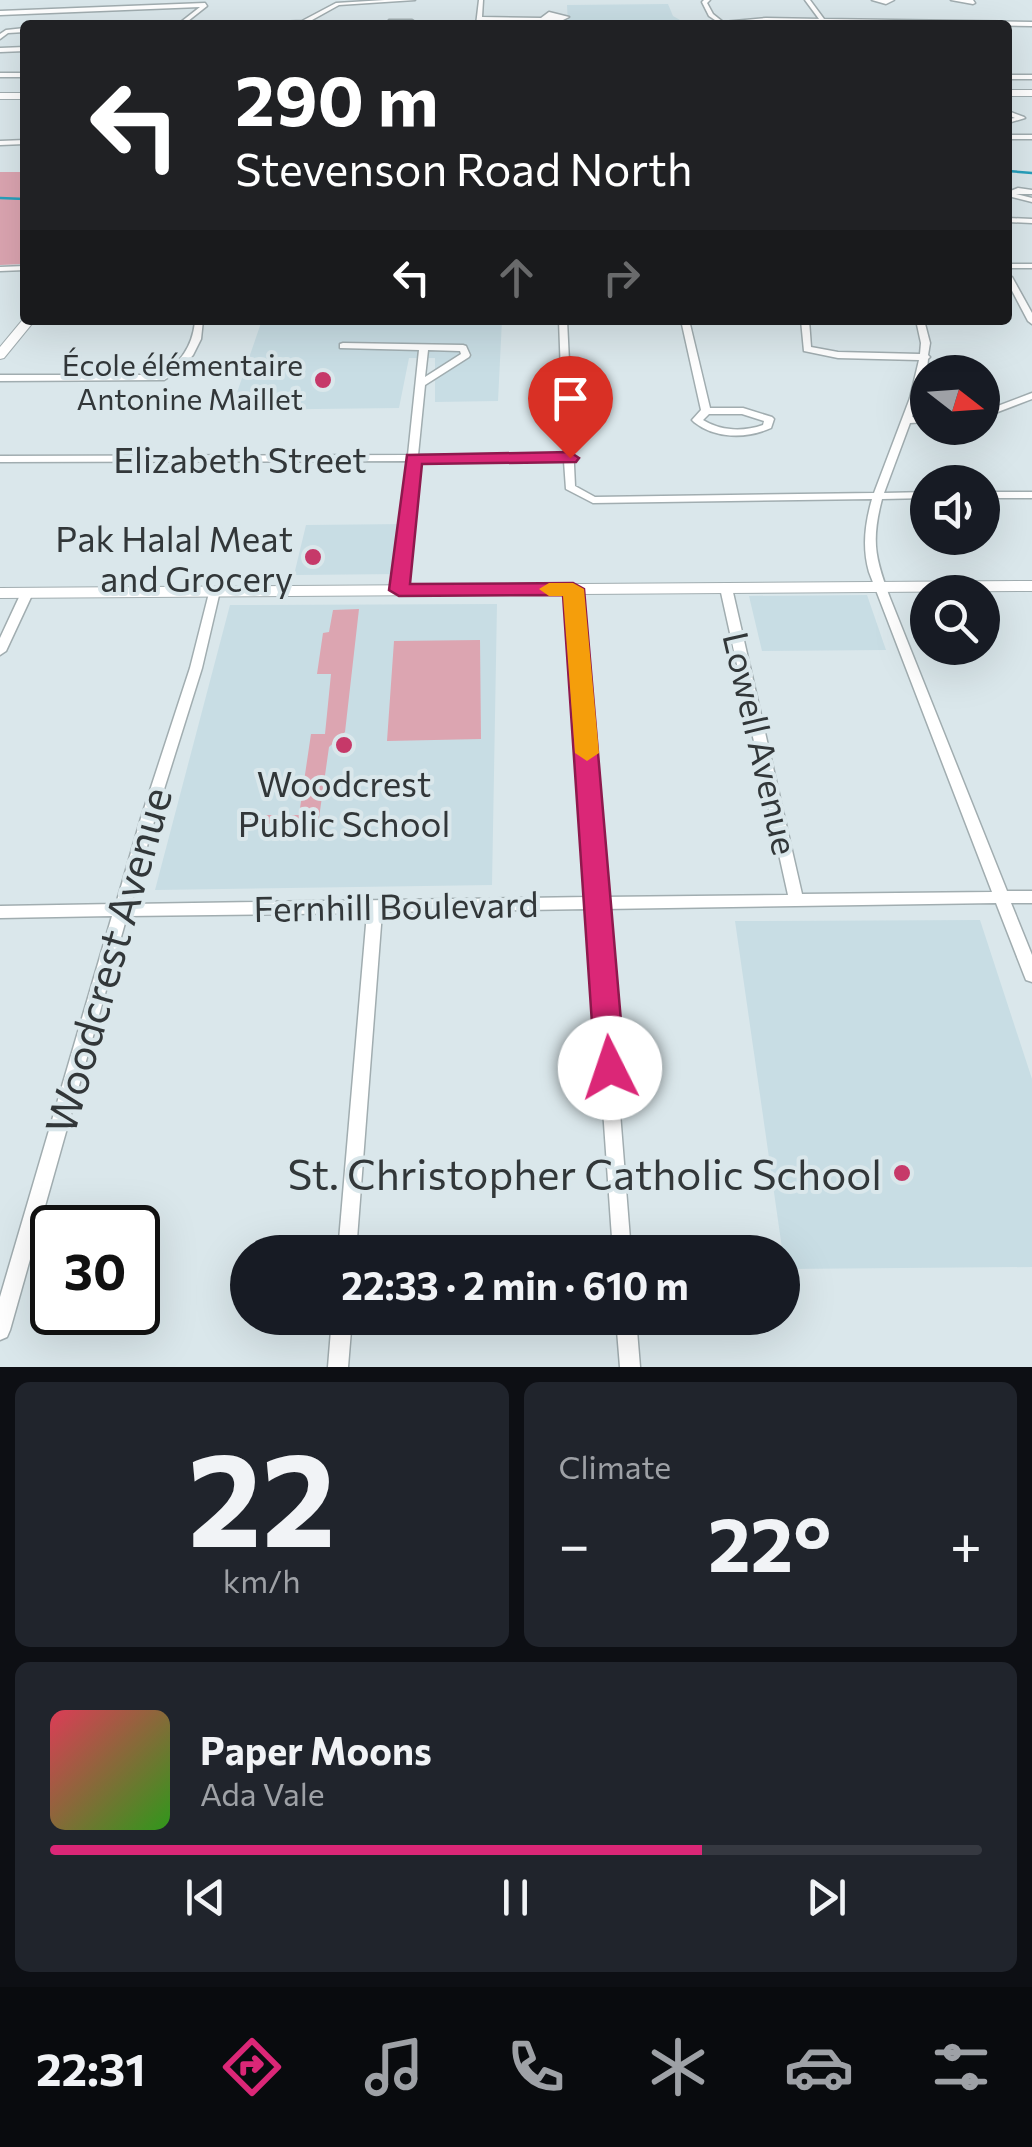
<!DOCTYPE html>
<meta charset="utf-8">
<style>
:root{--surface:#171b24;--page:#20242c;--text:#f1f3f6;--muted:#9ea1a6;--line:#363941;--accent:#db2777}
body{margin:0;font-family:Commissioner,sans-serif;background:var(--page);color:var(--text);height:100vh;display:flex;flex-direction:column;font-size:38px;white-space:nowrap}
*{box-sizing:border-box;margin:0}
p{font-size:32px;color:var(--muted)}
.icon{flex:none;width:55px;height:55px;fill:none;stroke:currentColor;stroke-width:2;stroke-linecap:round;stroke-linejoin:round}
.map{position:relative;height:1367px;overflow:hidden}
.sheet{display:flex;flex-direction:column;gap:15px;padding:15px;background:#0d0f14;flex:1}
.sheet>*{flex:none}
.hud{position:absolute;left:20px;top:20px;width:992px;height:305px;border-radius:10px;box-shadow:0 10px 40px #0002;background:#202124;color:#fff;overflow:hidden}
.needle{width:65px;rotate:107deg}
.fabs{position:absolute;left:910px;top:355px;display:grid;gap:20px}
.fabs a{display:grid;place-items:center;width:90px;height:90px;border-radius:50%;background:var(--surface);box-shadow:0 10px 40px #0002;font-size:50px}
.speed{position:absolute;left:30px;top:1205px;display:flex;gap:20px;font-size:50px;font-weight:700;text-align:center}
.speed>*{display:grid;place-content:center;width:130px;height:130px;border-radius:50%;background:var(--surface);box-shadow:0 10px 40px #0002;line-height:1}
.speed .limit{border:5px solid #111;border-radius:15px;background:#fff;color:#111}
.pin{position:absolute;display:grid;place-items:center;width:85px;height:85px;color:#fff;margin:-102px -42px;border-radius:50% 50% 50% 0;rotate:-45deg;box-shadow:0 0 10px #0007}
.pin .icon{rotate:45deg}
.me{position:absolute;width:110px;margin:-55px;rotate:356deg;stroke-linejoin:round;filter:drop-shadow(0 0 8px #0008)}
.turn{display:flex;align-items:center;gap:35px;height:210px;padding:0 50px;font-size:45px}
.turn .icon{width:130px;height:130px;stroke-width:2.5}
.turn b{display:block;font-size:70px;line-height:85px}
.lanes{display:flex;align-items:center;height:95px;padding:0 50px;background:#0003;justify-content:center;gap:50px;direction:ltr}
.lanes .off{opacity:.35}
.big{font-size:75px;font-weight:700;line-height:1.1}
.sheet .tile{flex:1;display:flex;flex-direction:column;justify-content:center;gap:15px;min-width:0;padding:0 35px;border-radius:15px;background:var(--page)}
.sheet .dial{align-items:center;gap:0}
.dial b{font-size:130px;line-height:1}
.song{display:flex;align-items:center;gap:30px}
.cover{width:120px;height:120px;border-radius:15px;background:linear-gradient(135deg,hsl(350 70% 55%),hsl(110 70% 35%))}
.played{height:10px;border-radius:5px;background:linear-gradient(90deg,var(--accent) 70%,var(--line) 70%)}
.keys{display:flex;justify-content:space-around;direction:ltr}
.heat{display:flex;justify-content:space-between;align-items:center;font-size:55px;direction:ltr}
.sheet .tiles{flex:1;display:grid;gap:15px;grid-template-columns:1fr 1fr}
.tile:last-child{grid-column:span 2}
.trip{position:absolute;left:230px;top:1235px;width:570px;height:100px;border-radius:50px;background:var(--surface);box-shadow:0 10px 40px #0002;font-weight:700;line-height:100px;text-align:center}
.tabs{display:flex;height:160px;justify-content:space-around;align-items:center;background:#090b0e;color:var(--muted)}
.tabs .icon{width:70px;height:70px}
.tabs .active{color:var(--accent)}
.tabs b{font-size:45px;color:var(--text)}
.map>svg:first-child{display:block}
</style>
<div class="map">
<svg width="1032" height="1367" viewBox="0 0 1032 1367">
<rect width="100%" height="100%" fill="#dae7eb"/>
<!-- built -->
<path fill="#c8dde4" d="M668 4 673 16 687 24 568 25 567 5Z
M262 320H502L498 401 435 402V358H409L399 408 231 410Z
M408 524 403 574 294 575 306 525Z
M867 595 886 650 762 651 749 596Z
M497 604 492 885 155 890 230 605Z
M980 920 1032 1079V1267L785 1269 735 921Z"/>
<!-- green -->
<path fill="#dca5b1" d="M0 172H25V264L0 265Z
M359 609 345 732 329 747 318 825 249 823 251 815H299L311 734H325L331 674H317L323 633 329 632 333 610Z
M480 640 481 739 387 741 394 641Z"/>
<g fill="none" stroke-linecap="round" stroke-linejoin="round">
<!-- stream -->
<path stroke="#27a0bc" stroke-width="2.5" d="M1008 171 1032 173
M0 198 25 199"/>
<defs>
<path id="minor" d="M385 0H415L339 5 303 25H209L302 21 336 3Z
M479 0H483L482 17 541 18 549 12 569 17 559 22 482 21V25H476Z
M704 0H710L707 3 713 14 723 22 766 18 819 19 805 0H810L824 19 1032 22V26L826 22 824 25 821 22H766L699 25 718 22 709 16 702 2Z
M872 0H894L886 4Z
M951 0H973L975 3 973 4Z
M205 3 207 6 183 25H177L200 7 0 15V11Z
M389 20H412L415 22C407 27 396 25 387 23Z
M25 28V32L8 33 0 39V34L6 30Z
M25 47V51L0 52V48Z
M0 73H25V77H0Z
M1008 75H1032V79H1008Z
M1008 111 1024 117 1025 118 1008 123V119L1015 118 1008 115Z
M1008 135H1032V139H1008Z
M25 140V144L0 145V141Z
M1018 188 1032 190V194H1016L1032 198V202L1008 196V192Z
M1008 218 1032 219V223L1008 222Z
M1008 264H1032V268H1008Z
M25 266V270L0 271V267Z
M1008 275 1012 277 1032 313V324L1028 321 1008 283Z
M191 320H203L201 339 193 355 180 370 164 380 0 381V375H159C181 363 192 347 195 322Z
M559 320H567L575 486 595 497 874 493 910 398 919 360 838 358 804 351 801 320H809L811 347 838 352 920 354 921 343 916 320H924L930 343 928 355 930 357 928 359 927 369 912 417 928 416V422L910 423 884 493 928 492V498L882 499C871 541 875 558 890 598L1007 891H1032V903H1011L1032 955V982L1026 980 1024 975 996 903 604 909 631 1252H613L589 909 382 912 356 1252H338L367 913 127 916 10 1330 7 1337 0 1340V1297L112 916 0 918V906L116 904 141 818 190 668 210 589 214 587 220 591 202 668 155 818 131 904 588 897 567 589 573 585 579 589 603 897 788 895 720 588 726 584 732 588 802 894 992 892 869 572C862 547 865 524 872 499L593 503 566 489 564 461H417L405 590 399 594 393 590 407 461 0 462V456L408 455 419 350 340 348V344L343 343 463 345 466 346 470 355 469 357 425 385 418 455H564ZM428 350 460 351 461 354 425 377Z
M681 320H689L710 408H743L772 417 774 419 771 428C747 439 715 439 694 422L692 420 701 410ZM709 414H742L764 421 763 425C743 432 721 431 703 420Z
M1032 393V399L982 418V412Z
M982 492H1032V498H982Z
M27 589 33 593 6 651 0 655V638L21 593Z
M332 1318H352L348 1367H328Z
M616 1318H636L640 1367H620Z"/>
<path id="tertiary" d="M235 22H241L242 25H234Z"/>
<path id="secondary" d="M1008 90H1032V96H1008Z
M0 93H25V99H0Z
M25 317V320H35L4 358 0 359V347Z
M1032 581V591L0 598V588Z"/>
</defs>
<!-- minor casing -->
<use href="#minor" stroke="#a1adb0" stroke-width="3"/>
<!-- tertiary casing -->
<use href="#tertiary" stroke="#a1adb0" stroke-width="2"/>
<!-- secondary casing -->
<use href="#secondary" stroke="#a1adb0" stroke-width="2"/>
<!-- minor -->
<use href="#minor" fill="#fff" fill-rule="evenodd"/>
<!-- tertiary -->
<use href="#tertiary" fill="#fff" fill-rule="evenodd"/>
<!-- secondary -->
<use href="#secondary" fill="#fff" fill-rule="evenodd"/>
</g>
<!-- route -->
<path fill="#db2777" stroke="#8e194d" stroke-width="2.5" d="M570 452 579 458 576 462 422 464 410 584 573 583 584 589 625 1068 621 1078 610 1082 599 1078 595 1068 563 595 399 596 389 590 407 455Z"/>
<!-- slow -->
<path fill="#f59e0b" d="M549 583H573L584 589 599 753 587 761 575 753 563 596H549L539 589Z"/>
<!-- markers -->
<g fill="#c63969" stroke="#dae7eb" stroke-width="4">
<circle cx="323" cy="380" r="10"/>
<circle cx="313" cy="557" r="10"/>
<circle cx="344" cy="745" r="10"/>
<circle cx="902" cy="1173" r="10"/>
</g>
<g text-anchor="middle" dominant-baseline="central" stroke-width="8" stroke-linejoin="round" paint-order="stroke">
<!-- far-poi labels -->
<g font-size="30" fill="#323739" stroke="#dae7eb" text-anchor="end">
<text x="303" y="363">École élémentaire<tspan x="303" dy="34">Antonine Maillet</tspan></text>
</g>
<!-- street labels -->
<g font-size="35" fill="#323739" stroke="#dae7eb">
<text x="240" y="458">Elizabeth Street</text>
<text transform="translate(762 743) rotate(77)">Lowell Avenue</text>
<text transform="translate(396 905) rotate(-1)">Fernhill Boulevard</text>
</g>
<!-- poi labels -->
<g font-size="35" fill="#323739" stroke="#dae7eb" text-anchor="end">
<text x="293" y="537">Pak Halal Meat<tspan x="293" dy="40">and Grocery</tspan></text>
<text x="344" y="782" text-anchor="middle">Woodcrest<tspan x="344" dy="40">Public School</tspan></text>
</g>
<!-- near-street labels -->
<g font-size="42" fill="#323739" stroke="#dae7eb">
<text transform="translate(107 960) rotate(-74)">Woodcrest Avenue</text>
</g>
<!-- near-poi labels -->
<g font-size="42" fill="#323739" stroke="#dae7eb" text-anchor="end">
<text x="882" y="1173">St. Christopher Catholic School</text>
</g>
</g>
</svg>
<div class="fabs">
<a><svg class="needle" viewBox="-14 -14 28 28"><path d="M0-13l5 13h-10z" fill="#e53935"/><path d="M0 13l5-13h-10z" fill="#9ea1a6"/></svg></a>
<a><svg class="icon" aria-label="sound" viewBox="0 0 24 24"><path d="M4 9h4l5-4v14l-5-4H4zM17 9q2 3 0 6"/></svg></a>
<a><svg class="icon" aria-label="search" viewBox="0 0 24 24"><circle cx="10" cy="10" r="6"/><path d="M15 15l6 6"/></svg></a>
</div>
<div class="speed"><div class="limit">30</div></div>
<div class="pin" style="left:570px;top:458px;background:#d93025"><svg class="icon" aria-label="arrive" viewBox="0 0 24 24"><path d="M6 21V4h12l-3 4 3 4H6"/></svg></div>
<svg class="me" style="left:610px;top:1068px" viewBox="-20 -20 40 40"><circle r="19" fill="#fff"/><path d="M0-13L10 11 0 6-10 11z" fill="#db2777"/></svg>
<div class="trip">22:33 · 2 min · 610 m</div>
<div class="hud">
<div class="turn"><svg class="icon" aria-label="left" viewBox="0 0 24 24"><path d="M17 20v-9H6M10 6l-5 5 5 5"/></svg><div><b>290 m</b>Stevenson Road North</div></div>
<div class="lanes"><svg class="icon" aria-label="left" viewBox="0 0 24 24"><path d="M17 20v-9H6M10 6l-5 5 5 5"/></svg><svg class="icon off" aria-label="ahead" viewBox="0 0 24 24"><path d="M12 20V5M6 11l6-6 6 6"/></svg><svg class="icon off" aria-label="right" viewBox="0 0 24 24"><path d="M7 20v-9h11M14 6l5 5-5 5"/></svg></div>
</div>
</div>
<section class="sheet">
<div class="tiles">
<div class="tile dial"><b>22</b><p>km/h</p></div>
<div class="tile"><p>Climate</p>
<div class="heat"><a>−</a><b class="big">22°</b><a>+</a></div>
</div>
<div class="tile">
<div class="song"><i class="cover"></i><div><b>Paper Moons</b><p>Ada Vale</p></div></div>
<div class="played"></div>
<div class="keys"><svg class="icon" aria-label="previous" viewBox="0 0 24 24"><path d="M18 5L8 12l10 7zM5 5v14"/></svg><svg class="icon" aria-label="pause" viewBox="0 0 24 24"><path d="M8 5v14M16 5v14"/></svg><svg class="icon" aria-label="next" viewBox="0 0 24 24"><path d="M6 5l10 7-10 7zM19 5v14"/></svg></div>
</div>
</div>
</section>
<nav class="tabs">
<b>22:31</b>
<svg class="icon active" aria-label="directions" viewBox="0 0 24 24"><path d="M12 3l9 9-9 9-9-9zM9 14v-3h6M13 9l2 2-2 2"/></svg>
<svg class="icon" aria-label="music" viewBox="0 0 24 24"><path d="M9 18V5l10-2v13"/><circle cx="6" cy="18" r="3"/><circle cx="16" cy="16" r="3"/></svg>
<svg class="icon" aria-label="phone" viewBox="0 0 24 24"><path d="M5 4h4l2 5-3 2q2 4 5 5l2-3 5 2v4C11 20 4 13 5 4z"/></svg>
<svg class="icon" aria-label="climate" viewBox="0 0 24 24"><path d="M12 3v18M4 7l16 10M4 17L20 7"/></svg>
<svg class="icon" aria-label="car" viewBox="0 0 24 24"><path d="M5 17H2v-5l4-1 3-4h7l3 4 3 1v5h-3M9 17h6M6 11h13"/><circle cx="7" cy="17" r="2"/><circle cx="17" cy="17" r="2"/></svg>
<svg class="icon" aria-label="filters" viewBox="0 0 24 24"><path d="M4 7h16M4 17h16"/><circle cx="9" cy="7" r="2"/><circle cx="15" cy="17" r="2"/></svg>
</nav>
